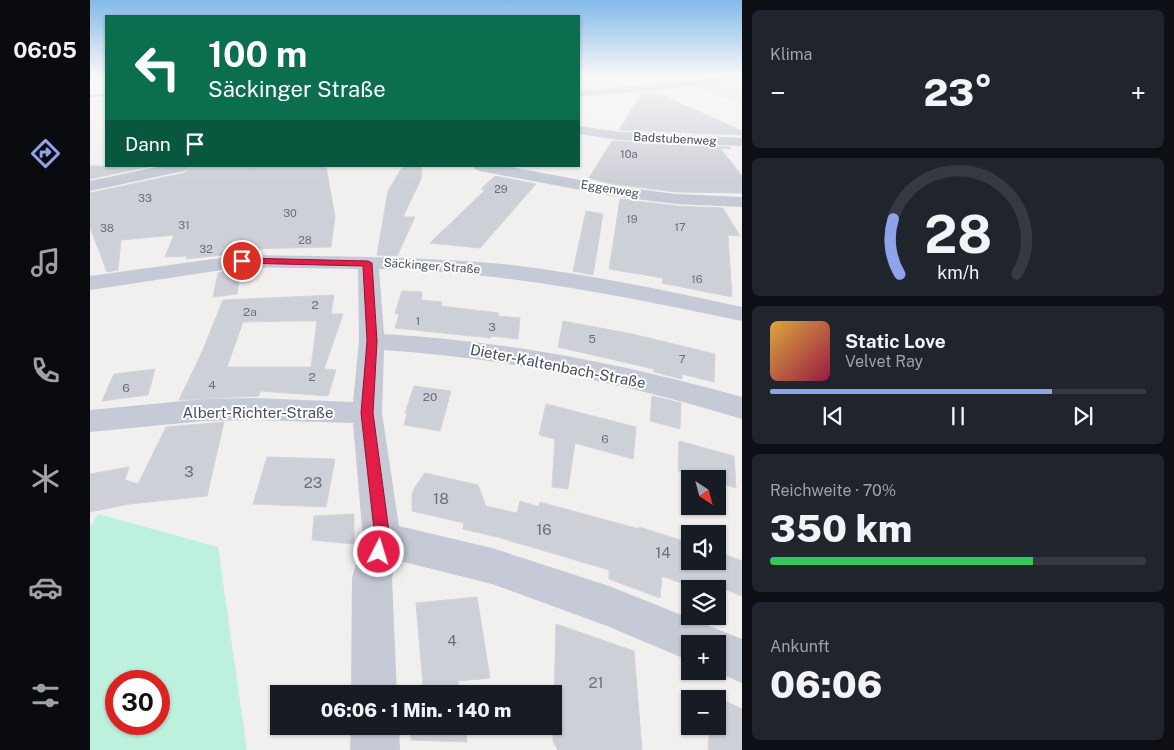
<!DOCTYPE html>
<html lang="de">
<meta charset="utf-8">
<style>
:root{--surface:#171b24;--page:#20242c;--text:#f1f3f6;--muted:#9ea1a6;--line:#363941;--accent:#8fa2ed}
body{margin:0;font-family:"Public Sans",sans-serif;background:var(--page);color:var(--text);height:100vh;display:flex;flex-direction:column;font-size:19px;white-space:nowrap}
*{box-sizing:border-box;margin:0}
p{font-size:16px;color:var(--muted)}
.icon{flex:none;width:28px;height:28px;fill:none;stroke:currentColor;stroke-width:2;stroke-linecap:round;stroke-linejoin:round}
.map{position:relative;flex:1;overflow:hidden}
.sheet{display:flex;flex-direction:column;gap:10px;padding:10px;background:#0d0f14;width:432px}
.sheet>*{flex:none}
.banner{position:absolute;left:15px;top:15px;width:475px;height:152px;border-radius:0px;box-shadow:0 1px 4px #0004;background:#0b6e4f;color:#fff;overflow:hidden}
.needle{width:32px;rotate:144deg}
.fabs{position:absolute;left:591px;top:470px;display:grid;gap:10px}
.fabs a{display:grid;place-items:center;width:45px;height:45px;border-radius:0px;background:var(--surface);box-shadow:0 1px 4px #0004;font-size:25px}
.speed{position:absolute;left:15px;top:670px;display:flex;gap:10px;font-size:25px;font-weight:700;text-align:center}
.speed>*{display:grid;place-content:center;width:65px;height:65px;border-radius:50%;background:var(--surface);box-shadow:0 1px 4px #0004;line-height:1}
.speed .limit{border:8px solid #d22;background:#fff;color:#111}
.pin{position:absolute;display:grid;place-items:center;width:42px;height:42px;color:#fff;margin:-21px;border:2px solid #fff;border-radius:50%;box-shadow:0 1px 5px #0007}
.me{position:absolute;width:55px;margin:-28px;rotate:5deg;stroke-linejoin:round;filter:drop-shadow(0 0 4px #0008)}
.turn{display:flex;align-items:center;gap:18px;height:105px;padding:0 20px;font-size:22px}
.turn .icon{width:65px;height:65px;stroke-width:2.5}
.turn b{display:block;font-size:35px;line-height:42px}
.then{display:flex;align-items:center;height:48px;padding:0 20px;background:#0003;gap:10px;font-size:19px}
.big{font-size:38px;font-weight:800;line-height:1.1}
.sheet .tile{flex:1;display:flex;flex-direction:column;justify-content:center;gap:8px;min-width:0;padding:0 18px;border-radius:8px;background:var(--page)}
.sheet .dial{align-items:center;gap:0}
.dial svg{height:130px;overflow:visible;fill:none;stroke:var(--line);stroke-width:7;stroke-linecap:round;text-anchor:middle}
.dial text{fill:var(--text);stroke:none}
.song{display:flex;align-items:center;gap:15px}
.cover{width:60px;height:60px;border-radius:8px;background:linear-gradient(135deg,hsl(40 70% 55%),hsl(340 70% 35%))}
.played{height:5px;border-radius:2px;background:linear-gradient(90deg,var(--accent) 75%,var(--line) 75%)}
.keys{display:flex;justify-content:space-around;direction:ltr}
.heat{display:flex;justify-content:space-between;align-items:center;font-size:28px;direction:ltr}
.charge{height:8px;border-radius:4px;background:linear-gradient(90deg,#34c759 70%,var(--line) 0)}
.trip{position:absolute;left:180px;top:685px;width:292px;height:50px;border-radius:0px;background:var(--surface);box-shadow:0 1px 4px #0004;font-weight:800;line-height:50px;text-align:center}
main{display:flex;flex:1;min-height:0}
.tabs{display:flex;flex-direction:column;width:90px;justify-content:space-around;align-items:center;background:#090b0e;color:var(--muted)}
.tabs .icon{width:35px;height:35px}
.tabs .active{color:var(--accent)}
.tabs b{font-size:22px;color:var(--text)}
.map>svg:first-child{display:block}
</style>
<main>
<nav class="tabs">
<b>06:05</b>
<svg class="icon active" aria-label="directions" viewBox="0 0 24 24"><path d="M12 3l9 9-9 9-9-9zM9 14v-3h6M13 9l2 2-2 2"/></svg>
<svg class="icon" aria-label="music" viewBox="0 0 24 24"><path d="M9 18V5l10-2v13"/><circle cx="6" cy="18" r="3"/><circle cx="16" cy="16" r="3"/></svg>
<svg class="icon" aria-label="phone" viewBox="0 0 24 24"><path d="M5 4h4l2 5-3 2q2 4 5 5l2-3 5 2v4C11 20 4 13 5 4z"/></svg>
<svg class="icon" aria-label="climate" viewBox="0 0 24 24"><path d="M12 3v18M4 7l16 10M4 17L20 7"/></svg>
<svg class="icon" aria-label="car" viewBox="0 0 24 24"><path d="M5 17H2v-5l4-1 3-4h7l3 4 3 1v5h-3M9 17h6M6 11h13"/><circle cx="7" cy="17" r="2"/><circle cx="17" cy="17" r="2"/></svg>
<svg class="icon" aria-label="filters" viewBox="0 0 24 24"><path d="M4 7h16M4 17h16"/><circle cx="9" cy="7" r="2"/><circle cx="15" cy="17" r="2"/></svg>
</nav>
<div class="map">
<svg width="652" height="750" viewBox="0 0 652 750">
<rect width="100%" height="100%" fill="#f2f0ef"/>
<!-- education -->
<path fill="#e3e1e1" d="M651 82V103L601 87Z"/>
<!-- green -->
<path fill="#bdf0dd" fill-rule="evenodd" d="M8 514 128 547 157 750H0V527ZM26 681H69V724H26Z"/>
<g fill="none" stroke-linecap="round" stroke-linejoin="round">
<!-- stream -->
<path fill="#8ac0ed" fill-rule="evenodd" d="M16 94V96L0 97V95Z"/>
</g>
<!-- building -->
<path fill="#ced0d7" stroke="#d3d3db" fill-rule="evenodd" d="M565 92 652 131V135L529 130 552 93Z
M522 141 640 147 641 149 630 148 652 176V193L586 192 522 184 499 178Z
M0 166H61L0 179Z
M104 166H236L245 217 241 247 154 249 153 253 96 259 97 256 75 257 84 235 31 240 28 270 17 272 0 227V193L94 173Z
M313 166H332L331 179 313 217H325L307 256 287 255 298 191Z
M405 176 446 184 390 248 340 243 395 190 391 189Z
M530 199 586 206 633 208 650 236 638 235 642 297 572 283 573 278 519 269Z
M496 211 513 214 503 275 483 271Z
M151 269 147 294 123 297 128 273Z
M312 291 332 292 331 300 352 302 351 306 409 313 408 316 430 318 428 339 401 336V338L305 328 309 314 305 313Z
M244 295 241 314H253L234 369 246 370 238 396 170 391 169 396 89 400 112 352 133 300ZM203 321H227L221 367H137L153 322Z
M473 321 542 334 625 354 624 382 592 374V379L564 372V369L468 347Z
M65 369 58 395 12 401 24 374Z
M324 386 361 391 350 431 314 425 317 413H315Z
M562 396 591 403 590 429 560 421Z
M456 404 546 427 543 459 485 443 478 489 462 487 465 439 449 435Z
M134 422 117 496 39 504 0 512V474L39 467 35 480 48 484 76 427Z
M589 441 644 456 646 488 628 482V479H614L588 471Z
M177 457 245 459 236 507 163 504Z
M335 473 388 485 396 506 427 513 430 501 449 507 450 502 549 529V527L600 543V561H628V552L634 554 652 561V596L634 589H607L572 576 570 598 519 579V570L407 537 373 529 374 523 322 511V495L325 487Z
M264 514V544L222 540 224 516Z
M387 597 400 678 368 681 370 694H318L317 687 333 685 326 603Z
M466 624 544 651 552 750H468L463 742Z
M623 695 652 709V750H618L620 726H628V699H623Z
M320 726H375L377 742 321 740Z"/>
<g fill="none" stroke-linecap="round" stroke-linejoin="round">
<!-- minor -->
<path fill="#c5cad6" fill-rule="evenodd" d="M652 76V82L489 97V91Z
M489 126 530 132 652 138V146L530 140 489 134Z
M71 166H102L99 169 94 171 0 191V181Z
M382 166H416L522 186 586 194 652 197V207L586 204 522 196 390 171 385 169Z
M152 255C239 256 326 256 413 264 493 273 573 290 652 307V321C532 296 411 271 289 269L294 334C416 341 534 364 652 397V419C535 383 416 358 294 350L292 413 309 526 402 548 519 586 652 639V683L624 671H628V644H600V661L517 626 402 584 306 560 302 578 307 694H261L262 578 273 539 263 423 165 420 114 421 0 432V410L114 399 165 398 263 402 269 341 268 269 152 267 0 290V276Z
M261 726H309L310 750H260Z"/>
</g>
<!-- sky -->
<linearGradient id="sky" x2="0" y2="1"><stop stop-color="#82b9ea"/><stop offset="0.42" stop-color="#f9f8f8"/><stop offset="1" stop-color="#f9f8f8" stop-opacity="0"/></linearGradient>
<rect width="652" height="181" fill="url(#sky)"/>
<!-- route -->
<path fill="#e11d48" stroke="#92132f" d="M152 258 278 261 282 263 287 341 283 413 300 539 294 557 289 559 283 557 281 552 285 539 271 413 277 341 273 266 149 263V259Z"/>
<g text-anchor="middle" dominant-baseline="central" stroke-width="4" stroke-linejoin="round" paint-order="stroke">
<!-- far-number labels -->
<g font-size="11" fill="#696e7c">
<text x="539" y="154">10a</text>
<text x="411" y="189">29</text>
<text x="55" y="198">33</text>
<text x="200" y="213">30</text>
<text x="542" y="219">19</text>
<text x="94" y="225">31</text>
<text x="590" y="227">17</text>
<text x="17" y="228">38</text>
<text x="215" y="240">28</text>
<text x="116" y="249">32</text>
<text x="607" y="279">16</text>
</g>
<!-- far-street labels -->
<g font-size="12" fill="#474d5d" stroke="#fff">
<text transform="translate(585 139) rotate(3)">Badstubenweg</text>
<text transform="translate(520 189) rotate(9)">Eggenweg</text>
<text transform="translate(342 266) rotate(4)">Säckinger Straße</text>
</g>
<!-- number labels -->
<g font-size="12" fill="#696e7c">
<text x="225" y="305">2</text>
<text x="160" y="312">2a</text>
<text x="328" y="321">1</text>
<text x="402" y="327">3</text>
<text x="502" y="339">5</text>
<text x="592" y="359">7</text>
<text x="222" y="377">2</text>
<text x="122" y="385">4</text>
<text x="36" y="388">6</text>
<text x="340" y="397">20</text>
<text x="515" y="439">6</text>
</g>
<!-- street labels -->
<g font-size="15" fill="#474d5d" stroke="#fff">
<text transform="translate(468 366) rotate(11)">Dieter-Kaltenbach-Straße</text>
<text x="168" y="412">Albert-Richter-Straße</text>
</g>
<!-- near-number labels -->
<g font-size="15" fill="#696e7c">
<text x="99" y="471">3</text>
<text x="223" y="482">23</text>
<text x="351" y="498">18</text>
<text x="454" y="529">16</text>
<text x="573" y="552">14</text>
<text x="362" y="640">4</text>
<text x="506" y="682">21</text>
</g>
</g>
</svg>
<div class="fabs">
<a><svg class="needle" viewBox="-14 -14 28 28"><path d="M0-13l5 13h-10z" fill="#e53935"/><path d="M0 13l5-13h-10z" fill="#9ea1a6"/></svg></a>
<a><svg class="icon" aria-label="sound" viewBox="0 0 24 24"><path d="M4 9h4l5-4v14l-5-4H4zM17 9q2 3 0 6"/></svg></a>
<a><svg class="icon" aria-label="layers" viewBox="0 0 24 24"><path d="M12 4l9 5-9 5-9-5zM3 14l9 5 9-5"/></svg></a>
<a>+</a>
<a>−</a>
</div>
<div class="speed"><div class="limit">30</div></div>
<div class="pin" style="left:152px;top:261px;background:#d93025"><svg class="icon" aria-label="arrive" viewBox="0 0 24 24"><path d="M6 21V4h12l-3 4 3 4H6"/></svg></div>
<svg class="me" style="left:289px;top:552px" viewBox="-20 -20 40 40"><circle r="17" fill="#e11d48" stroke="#fff" stroke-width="3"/><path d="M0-11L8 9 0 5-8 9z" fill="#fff"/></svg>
<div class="trip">06:06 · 1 Min. · 140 m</div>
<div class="banner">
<div class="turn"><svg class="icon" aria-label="left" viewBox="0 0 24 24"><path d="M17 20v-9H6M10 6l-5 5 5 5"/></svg><div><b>100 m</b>Säckinger Straße</div></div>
<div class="then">Dann<svg class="icon" aria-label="arrive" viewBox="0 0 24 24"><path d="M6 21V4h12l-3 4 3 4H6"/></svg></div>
</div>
</div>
<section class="sheet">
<div class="tile"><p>Klima</p>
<div class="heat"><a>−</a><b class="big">23°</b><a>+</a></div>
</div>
<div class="tile dial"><svg viewBox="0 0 100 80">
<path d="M14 69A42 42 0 1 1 86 69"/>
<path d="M14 69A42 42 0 0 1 10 35" stroke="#8fa2ed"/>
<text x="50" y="56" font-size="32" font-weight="700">28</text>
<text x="50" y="72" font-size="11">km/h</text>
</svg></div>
<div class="tile">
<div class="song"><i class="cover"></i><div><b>Static Love</b><p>Velvet Ray</p></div></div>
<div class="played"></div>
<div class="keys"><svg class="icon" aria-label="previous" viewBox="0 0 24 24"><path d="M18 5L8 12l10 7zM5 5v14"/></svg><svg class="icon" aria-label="pause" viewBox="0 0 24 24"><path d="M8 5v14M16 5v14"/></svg><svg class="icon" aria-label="next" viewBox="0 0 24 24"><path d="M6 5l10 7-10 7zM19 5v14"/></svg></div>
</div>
<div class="tile"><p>Reichweite · 70%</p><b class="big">350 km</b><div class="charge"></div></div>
<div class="tile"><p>Ankunft</p><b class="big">06:06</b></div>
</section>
</main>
